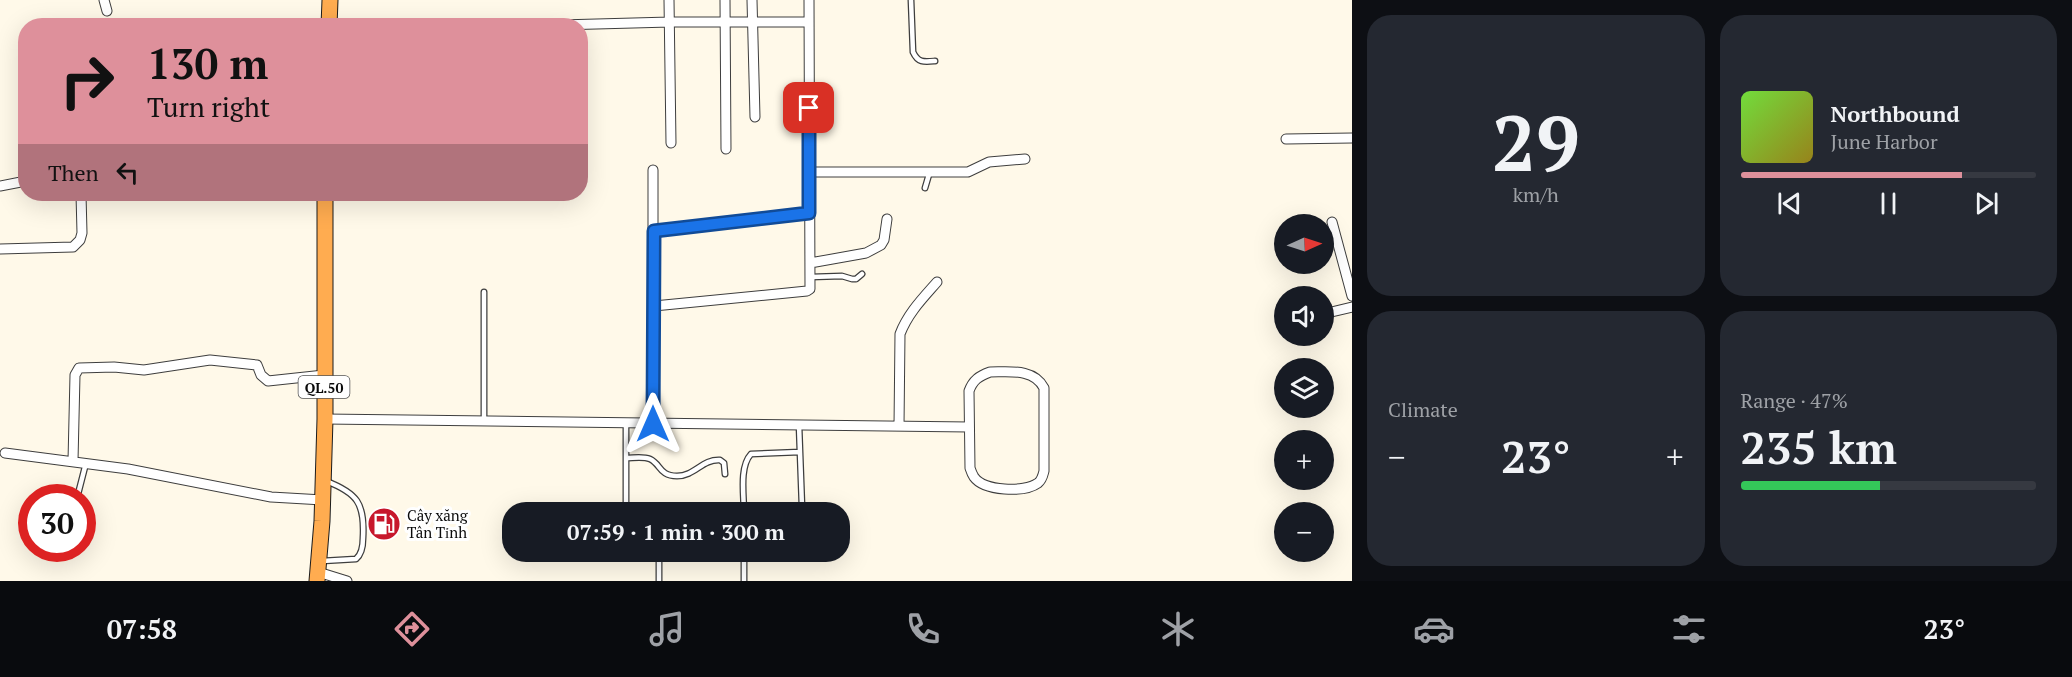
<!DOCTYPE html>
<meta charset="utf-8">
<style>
:root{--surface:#171b24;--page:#242831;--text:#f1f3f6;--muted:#9ea1a6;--line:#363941;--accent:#de909b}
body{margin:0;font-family:"PT Serif",serif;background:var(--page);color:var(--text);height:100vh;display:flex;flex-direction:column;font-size:22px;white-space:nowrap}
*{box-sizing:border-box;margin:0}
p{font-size:20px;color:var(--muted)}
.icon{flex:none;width:33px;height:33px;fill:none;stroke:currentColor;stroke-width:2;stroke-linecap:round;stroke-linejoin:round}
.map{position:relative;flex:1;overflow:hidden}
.side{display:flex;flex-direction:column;gap:15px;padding:15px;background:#0d0f14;width:720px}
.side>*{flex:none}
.banner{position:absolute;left:18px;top:18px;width:570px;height:183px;border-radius:24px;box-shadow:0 6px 24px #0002;background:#de909b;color:#111;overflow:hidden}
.needle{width:39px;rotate:87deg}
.controls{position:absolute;left:1274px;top:214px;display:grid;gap:12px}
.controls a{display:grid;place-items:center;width:60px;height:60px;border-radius:50%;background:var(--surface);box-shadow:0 6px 24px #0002;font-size:30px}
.speed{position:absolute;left:18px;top:484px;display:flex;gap:12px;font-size:30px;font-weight:700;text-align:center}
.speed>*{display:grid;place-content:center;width:78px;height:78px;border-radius:50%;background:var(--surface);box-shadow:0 6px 24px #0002;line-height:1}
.speed .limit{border:9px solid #d22;background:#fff;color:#111}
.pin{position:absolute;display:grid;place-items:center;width:51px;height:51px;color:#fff;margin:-26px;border-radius:12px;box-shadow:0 3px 9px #0006}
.me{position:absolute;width:66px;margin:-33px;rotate:0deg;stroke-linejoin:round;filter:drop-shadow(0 0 4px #0008)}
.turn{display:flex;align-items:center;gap:21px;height:126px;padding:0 30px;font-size:27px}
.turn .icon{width:78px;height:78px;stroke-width:2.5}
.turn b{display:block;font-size:42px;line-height:51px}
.then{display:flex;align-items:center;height:57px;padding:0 30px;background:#0003;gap:12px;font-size:22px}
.big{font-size:45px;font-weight:700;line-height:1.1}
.side .tile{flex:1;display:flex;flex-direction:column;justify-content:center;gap:9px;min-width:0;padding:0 21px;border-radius:24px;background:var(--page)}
.side .dial{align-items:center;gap:0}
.dial b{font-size:78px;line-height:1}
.song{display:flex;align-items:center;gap:18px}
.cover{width:72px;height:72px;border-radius:9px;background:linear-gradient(135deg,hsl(100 70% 55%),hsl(50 70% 35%))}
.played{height:6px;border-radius:3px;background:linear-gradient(90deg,var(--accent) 75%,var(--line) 75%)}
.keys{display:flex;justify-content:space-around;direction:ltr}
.heat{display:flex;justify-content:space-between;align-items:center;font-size:33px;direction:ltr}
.charge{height:9px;border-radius:4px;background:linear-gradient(90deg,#34c759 47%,var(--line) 0)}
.side .tiles{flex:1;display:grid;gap:15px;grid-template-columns:repeat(2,1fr)}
.trip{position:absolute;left:502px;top:502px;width:348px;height:60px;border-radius:24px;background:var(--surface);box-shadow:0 6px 24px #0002;font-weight:700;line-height:60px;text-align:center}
.dock{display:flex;height:96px;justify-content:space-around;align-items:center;background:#090b0e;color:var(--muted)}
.dock .icon{width:42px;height:42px}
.dock .active{color:var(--accent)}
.dock b{font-size:27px;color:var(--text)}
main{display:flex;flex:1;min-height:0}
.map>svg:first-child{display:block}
</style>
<main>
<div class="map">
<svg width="1352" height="581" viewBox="0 0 1352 581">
<rect width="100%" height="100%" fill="#fff9e9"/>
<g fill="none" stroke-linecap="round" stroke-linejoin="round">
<defs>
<path id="service" d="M911 0 913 52C918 63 924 62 935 61
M925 188 930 171
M811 277 842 276 852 279H856L862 274
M484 420V292
M799 425 802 507
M626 458C633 458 643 456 650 459 661 464 659 476 677 476 695 476 702 459 720 460L724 463 725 474
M77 498 86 463
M626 513V424
M744 513C744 496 739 467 751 454L800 452
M626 552V555
M659 552V581
M322 561 356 559C362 554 363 546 363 538 365 503 357 493 326 481
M744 581V552"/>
<path id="minor" d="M104 0 107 11
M669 0 671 143
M725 0 726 149
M752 0 755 117
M523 26 670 22H809
M1286 139 1352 138
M809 172H968L989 162 1025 159
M0 186 26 181
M1332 222 1352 296
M654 231 809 213
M0 249 73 247 80 240 82 233 81 194
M810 263 866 253 881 245 884 240 887 219
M654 306 807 291 810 289 809 0
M1323 314 1352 307
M990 372C1009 372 1034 368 1044 388V471C1043 475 1042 480 1038 483 1024 493 984 491 974 477 972 474 971 471 970 468L969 391C973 380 979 376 990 372Z
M325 419 969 427
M653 424V170
M899 426 900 334C908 313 923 298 937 282
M5 453 128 469 271 497 323 500
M73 461 75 375 79 368 114 367 144 370 210 360 257 365 261 375 268 381 324 375
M318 572 347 581"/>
<path id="trunk" d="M329 26 330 0
M317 581 322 521 325 419V194"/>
</defs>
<!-- service casing -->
<use href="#service" stroke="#3e3e3e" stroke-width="7"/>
<!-- minor casing -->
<use href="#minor" stroke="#3e3e3e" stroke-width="11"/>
<!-- trunk casing -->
<use href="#trunk" stroke="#1c1c1c" stroke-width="17"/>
<!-- service -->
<use href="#service" stroke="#fff" stroke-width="4.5"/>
<!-- minor -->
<use href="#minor" stroke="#fff" stroke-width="9"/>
<!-- trunk -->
<use href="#trunk" stroke="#ffac50" stroke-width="15"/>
</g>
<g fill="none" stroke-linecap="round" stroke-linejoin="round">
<defs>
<path id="route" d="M653 424 654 231 809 213V108"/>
</defs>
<!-- route casing -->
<use href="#route" stroke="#114b97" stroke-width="15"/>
<!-- route -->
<use href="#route" stroke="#1a73e8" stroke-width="10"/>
</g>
<!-- icons -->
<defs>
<symbol id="fuel-disc" viewBox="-11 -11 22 22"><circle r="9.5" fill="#c7172c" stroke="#fff"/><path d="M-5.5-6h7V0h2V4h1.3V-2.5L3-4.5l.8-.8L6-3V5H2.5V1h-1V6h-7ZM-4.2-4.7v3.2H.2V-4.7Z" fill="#fff"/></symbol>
</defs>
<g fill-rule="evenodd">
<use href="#fuel-disc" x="365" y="505" width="38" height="38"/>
</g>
<g text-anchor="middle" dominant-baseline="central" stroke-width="6" stroke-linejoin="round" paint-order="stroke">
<!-- shield labels -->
<rect fill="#fff" stroke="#545454" stroke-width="1.5" x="298.5" y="376" width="51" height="22" rx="4.5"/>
<g font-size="14" font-weight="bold" fill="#0b0b0b">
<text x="324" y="387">QL.50</text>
</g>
<!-- poi labels -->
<g font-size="15" fill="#0b0b0b" stroke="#fff" text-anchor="start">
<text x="407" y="515">Cây xăng<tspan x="407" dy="17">Tân Tỉnh</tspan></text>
</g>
</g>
</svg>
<div class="controls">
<a><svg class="needle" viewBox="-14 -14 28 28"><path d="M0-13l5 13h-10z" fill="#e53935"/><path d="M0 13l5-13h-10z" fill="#9ea1a6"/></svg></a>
<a><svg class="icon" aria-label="sound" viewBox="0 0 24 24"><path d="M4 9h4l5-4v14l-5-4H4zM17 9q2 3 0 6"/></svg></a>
<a><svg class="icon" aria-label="layers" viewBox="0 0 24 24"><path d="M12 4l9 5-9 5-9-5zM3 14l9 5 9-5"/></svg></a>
<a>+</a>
<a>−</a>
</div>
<div class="speed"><div class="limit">30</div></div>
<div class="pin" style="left:809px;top:108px;background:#d93025"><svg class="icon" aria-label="arrive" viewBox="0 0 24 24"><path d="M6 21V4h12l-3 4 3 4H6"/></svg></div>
<svg class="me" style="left:653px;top:424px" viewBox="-20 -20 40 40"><path d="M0-17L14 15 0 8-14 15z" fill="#1a73e8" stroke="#fff" stroke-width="4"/></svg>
<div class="trip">07:59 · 1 min · 300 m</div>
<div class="banner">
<div class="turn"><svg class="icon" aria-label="right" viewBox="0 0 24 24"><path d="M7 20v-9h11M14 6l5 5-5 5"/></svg><div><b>130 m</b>Turn right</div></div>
<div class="then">Then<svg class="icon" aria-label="left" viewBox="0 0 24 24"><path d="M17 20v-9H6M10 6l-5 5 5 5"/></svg></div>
</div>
</div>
<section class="side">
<div class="tiles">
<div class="tile dial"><b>29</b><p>km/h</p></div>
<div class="tile">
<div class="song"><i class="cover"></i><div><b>Northbound</b><p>June Harbor</p></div></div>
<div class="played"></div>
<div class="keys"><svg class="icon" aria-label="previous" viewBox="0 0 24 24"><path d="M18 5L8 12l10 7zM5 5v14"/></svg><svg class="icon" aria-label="pause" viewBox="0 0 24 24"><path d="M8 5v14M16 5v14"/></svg><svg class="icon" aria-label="next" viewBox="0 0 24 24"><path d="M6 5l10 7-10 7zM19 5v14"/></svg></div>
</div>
<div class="tile"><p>Climate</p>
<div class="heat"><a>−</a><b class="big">23°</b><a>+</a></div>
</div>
<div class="tile"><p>Range · 47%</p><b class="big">235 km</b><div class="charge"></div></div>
</div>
</section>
</main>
<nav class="dock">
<b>07:58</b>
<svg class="icon active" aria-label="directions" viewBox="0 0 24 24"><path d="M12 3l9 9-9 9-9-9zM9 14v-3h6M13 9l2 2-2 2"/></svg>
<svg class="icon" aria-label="music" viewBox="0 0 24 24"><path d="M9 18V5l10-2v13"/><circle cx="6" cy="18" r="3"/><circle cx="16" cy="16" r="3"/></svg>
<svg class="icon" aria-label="phone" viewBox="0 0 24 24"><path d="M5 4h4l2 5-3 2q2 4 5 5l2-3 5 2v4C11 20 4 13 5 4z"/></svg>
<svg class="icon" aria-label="climate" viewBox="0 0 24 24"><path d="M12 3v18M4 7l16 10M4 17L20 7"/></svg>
<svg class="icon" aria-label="car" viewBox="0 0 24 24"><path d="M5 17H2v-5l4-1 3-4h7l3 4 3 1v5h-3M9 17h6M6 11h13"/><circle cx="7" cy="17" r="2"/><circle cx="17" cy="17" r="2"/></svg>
<svg class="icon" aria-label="filters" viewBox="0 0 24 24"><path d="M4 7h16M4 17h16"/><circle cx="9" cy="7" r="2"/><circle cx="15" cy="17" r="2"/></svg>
<b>23°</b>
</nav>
